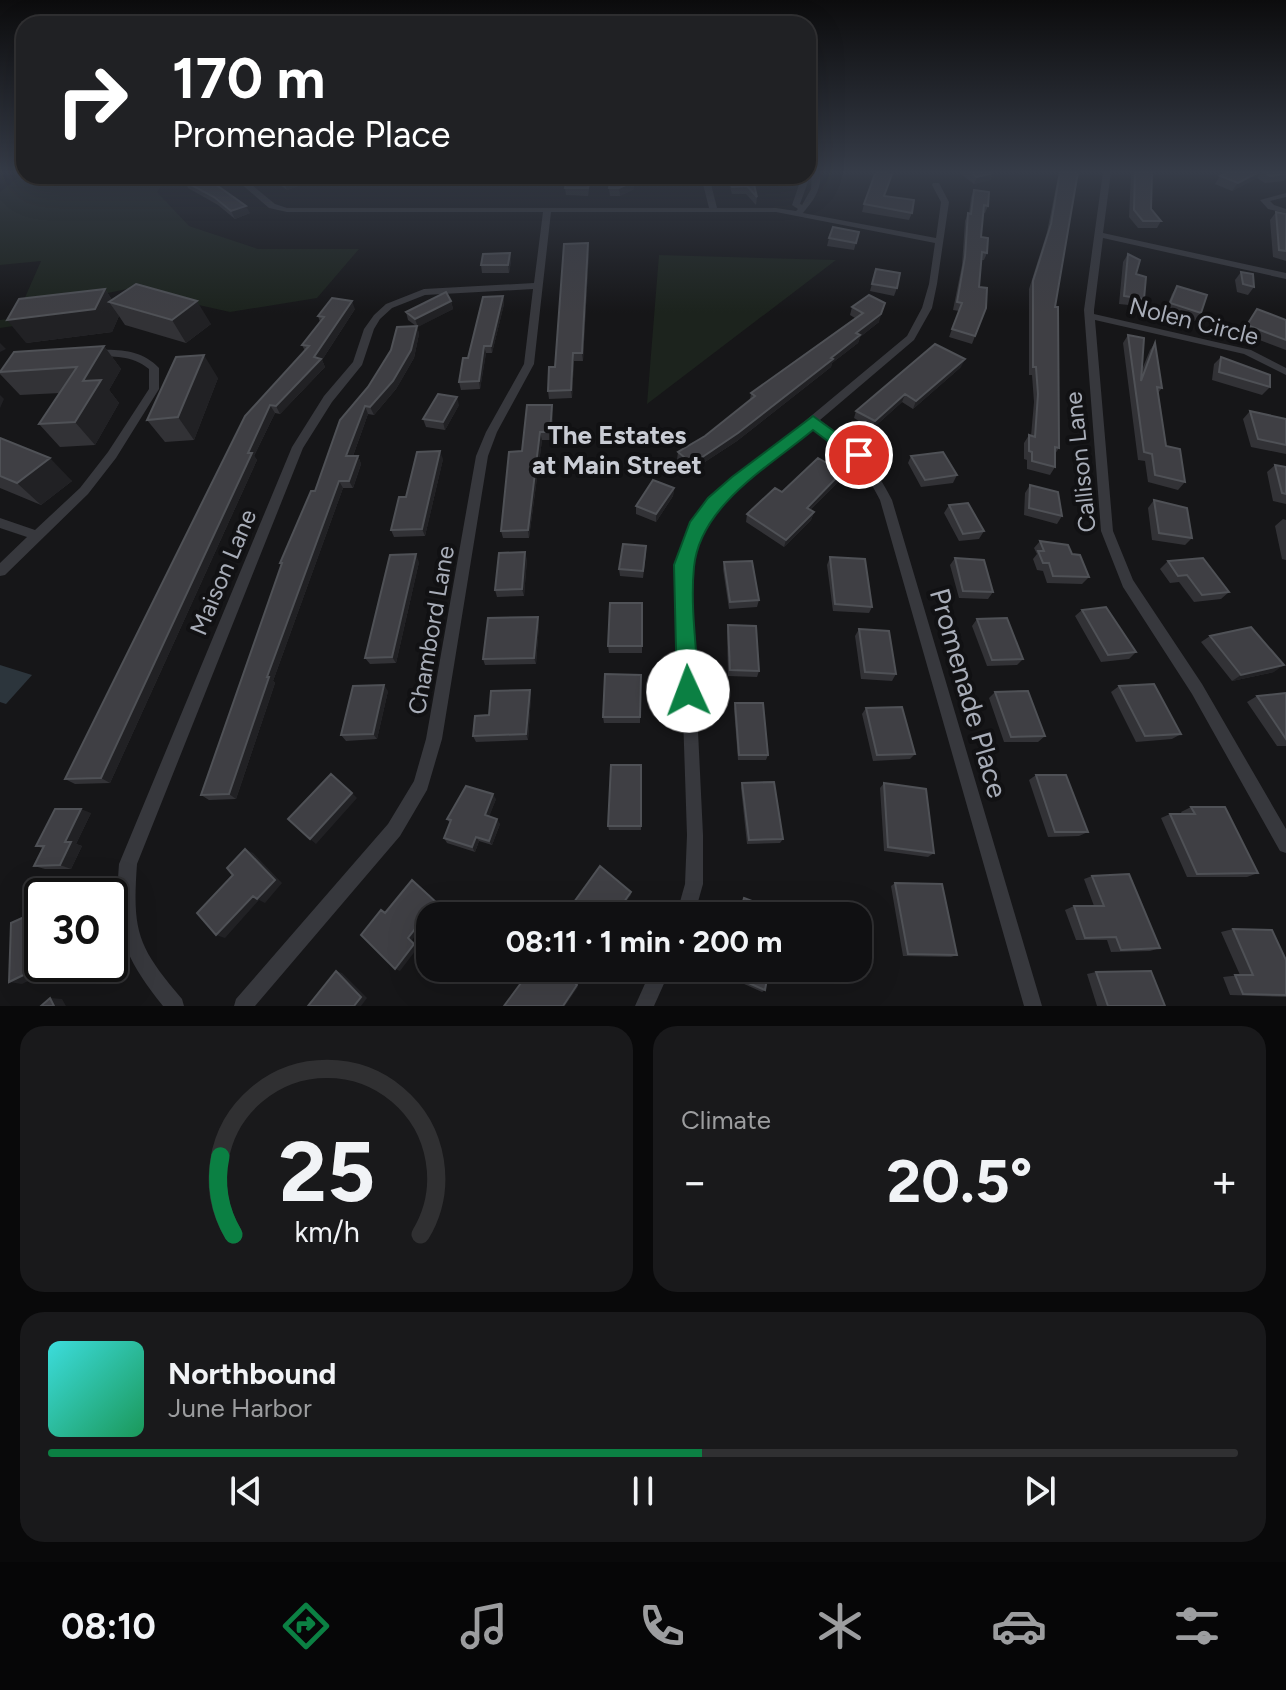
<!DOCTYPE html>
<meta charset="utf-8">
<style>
:root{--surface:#101012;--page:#19191b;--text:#f1f3f6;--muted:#9c9d9f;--line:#303032;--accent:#0b8043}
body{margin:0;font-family:Figtree,sans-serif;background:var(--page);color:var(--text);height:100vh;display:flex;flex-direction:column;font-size:30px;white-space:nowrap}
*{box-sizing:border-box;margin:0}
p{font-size:26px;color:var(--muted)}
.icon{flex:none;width:44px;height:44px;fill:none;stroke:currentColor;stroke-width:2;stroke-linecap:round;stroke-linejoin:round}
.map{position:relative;height:1006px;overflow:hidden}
.side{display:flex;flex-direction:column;gap:20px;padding:20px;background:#09090a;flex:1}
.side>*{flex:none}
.top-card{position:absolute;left:16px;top:16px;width:800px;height:168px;border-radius:24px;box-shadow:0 8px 32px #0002,0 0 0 2px var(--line);background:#202124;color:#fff;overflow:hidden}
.speed{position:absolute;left:24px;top:878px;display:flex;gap:16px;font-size:40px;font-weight:700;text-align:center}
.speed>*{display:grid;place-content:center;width:104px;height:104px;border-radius:50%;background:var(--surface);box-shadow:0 8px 32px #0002,0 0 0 2px var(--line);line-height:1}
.speed .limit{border:4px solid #111;border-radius:12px;background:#fff;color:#111}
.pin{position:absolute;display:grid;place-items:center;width:68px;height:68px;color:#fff;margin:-34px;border:4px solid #fff;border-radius:50%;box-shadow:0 2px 8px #0007}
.me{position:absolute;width:88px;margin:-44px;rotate:358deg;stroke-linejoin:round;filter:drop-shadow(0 0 6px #0008)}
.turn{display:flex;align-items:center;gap:28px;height:168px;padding:0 24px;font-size:36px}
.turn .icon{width:104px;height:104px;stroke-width:2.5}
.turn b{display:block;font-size:56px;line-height:68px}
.big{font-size:60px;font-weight:700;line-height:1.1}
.side .tile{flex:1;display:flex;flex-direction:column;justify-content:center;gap:12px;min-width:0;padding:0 28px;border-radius:24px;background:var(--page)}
.side .dial{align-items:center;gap:0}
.dial svg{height:208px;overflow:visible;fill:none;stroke:var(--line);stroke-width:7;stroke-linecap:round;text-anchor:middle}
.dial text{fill:var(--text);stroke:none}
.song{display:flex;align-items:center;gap:24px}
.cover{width:96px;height:96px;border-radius:12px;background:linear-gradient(135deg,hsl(180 70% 55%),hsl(150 70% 35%))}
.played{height:8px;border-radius:4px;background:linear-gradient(90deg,var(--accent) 55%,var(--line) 55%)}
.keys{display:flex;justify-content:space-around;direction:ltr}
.heat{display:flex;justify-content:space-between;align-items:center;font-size:44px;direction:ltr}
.side .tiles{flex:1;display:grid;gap:20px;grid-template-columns:1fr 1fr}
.tile:last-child{grid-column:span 2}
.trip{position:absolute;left:416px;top:902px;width:456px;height:80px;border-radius:24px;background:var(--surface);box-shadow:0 8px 32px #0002,0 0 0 2px var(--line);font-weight:700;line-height:80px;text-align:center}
.tabs{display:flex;height:128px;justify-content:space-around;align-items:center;background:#060607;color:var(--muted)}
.tabs .icon{width:56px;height:56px}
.tabs .selected{color:var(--accent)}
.tabs b{font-size:36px;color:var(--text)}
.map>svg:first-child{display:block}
</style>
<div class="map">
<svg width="1286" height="1006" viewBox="0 0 1286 1006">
<rect width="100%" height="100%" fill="#161618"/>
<!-- green -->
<path fill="#1c231d" d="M24 173V176H167L157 192 189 226 258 249H359L317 298 230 312 127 289 35 308 27 324 0 328V320L16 318 41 261 0 265V192Z
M659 255 836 260 647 404Z"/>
<!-- water -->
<path fill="#2c353c" d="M0 665 32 675 6 704 0 702Z"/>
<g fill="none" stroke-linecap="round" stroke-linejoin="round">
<!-- street -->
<path fill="#37383d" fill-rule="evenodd" d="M812 172H820C822 189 814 200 803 213L936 238 941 202 932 185 933 183H939L949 202 937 284 932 308 914 340 820 420C855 446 872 460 892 500L1042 1006H1024L880 500C863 465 843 449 813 426L718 506 702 532 690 565 703 835V884L694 916H676L685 884 687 835 678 565C684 541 695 520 710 500L907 336 922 308 929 284 935 243 776 212H551L534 364 497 432 488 456 442 739 427 790 400 836 255 1006H234L236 999 388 824 414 781 426 739 476 456 486 432 524 364 533 289 425 295 392 308 380 319 374 329 362 365 332 402 303 448 137 864C132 933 138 947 182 999L184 1006H163C122 955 114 929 119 864L292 447 324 396 353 362 364 329 374 315 386 304 424 289 534 283 543 212H287L269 208 232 176H241L275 204 287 208H709L701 176H709L717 208H776L796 211 798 209 792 205 802 176H808V174L810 176 800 204 802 205 811 189Z
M1103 172H1111L1103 233 1286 273V279L1103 238 1094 310V314L1251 350 1286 368V375L1244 354 1095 320 1113 531 1133 580 1202 684 1286 829V853L1280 851 1192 694 1123 587 1101 531 1084 310Z
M1286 193V197L1270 201 1274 205 1286 209V213L1268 209 1260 200Z
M96 350C120 349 142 350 159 368V389L116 458 88 494 5 575 0 576V563L27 537 0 528V518L35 530 80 488 108 452 149 389V369C131 354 114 358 92 355L91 353Z
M652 968H671L654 1006H635Z"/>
</g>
<!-- wall -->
<path fill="#323236" d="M958 172H992L993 173 990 180 974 184Z
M1059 172H1078L1055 307 1059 448 1055 454V467L1050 475 1027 469V460L1024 459V443L1029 435 1031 436 1034 402 1032 375H1029V289L1047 232Z
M1132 172H1152L1151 209 1161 221 1157 228H1138L1129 217 1131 174Z
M1228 172H1286V178L1284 181 1265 183 1257 178 1232 191 1215 184 1220 176Z
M183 176H208L210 180 250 213 235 219 218 205 188 188Z
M268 176H296L301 185 287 190Z
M591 176 588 196 566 195 565 188Z
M730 176H752L757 197 756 205 746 194H732L729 183Z
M609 188 634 189 620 196H610Z
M974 190 988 206 985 213H983L981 237 987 253 984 260H981L979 287 986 308 972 344 949 337 959 311 953 310 962 265 965 221 968 213H969L971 197Z
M885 196 912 213 909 220 862 212 864 204Z
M1276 212 1286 214V261L1273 257 1270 220Z
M859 232 854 250 827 246 829 238Z
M589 251 583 361H574L572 398 549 399 548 391Z
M510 253 511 261 509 273H482L481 265Z
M1128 254 1136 274 1144 299 1139 306 1119 304 1123 262Z
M876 269 897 288 894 296 870 291Z
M1241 272 1254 287 1248 295 1237 292 1235 280Z
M1177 286 1201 313 1195 321 1165 311 1172 294Z
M105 289 112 300 211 324 186 343 125 325 119 316 112 332 26 343Z
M503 296 504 304 492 353H486L480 389 461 390 459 382 468 358Z
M451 301 453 309 417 327 419 334 414 358 396 389 374 415 368 414 353 456H358L361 464 353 488H343L273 681 275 683 236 799 209 800 201 795 281 565 280 563 368 387 416 326 408 320 406 312Z
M852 307 879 322 860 337 858 343 832 363 831 367 737 441 691 471 677 460 678 452 705 436 750 400 751 393 855 318 850 315Z
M355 309 322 360 325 367 280 414 275 413 254 456 257 460 110 783 75 784 65 779 245 416 305 351 302 345 320 322 318 316Z
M1257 309 1286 320V350L1241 333Z
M1128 335 1141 372 1150 350 1155 343 1162 388 1158 393 1166 446 1185 482 1178 490 1148 482 1145 461 1138 460 1123 343Z
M104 346 121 369 109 390 119 403 95 445 60 447 39 424 60 393 20 395 0 374V370Z
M1221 357 1270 387 1262 395 1212 380 1214 364Z
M961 367 913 409 902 402 872 429 854 418 856 411Z
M218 378 194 440 165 442 147 420Z
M459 405 445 430 426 427 423 419Z
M552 405 553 412 552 440H542L529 538H503L501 531 522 451Z
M1250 411 1286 419V454L1251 447 1243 419Z
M0 438 72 481 41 505 0 488Z
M911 456 957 475 953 483 921 487 908 463Z
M443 459 425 536 394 537 391 530Z
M1275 465 1286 467V504L1273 501 1267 472Z
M842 472 840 480 810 510 814 512 811 520 784 547 746 522 747 514 782 492Z
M1030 485 1062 516 1057 524 1024 515 1025 493Z
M674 488 673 496 656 522 636 514V506Z
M1154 500 1192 538 1185 545 1152 540 1148 508Z
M949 505 984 531 979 539 959 541 944 513Z
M1283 519 1286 520V560L1282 559 1275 526Z
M1040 541 1072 554 1089 577 1082 584 1047 583 1043 571 1037 570 1033 559 1037 554 1034 548Z
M646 553 643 578 620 576 619 569Z
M830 557 872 607 869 613 833 611 827 565Z
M955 558 993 592 988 599 959 598 950 565Z
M527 559 524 596 497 597 495 590Z
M1168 561 1229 592 1221 599 1194 602 1179 582 1170 583 1160 569Z
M419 562 396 663 370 664 365 658Z
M724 562 759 600 757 607 729 609 723 569Z
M642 603V653H609L608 646Z
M1082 610 1136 652 1129 659 1101 662 1075 616Z
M977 619 1023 659 1017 665 987 666 972 626Z
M539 624 536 664 485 665 483 659Z
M728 625 759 671 757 677 728 676 727 631Z
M859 629 896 674 892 681 861 679 855 636Z
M1210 636 1274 672 1232 681 1201 642Z
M641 675 640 723H604L603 717Z
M1119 686 1181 734 1172 739 1136 742 1111 692Z
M530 690 531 696 528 740 476 742 473 736 489 715Z
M388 691 377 739 346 741 341 735Z
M995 692 1045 736 1038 742H1004L989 698Z
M1286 693V746H1277L1247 702 1257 696Z
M735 703 768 755 766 760H738L734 709Z
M866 708 915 754 910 759 873 761 862 714Z
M641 765V830H609L608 826Z
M1036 775 1088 832 1079 836 1048 837 1029 780Z
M742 783 783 839 780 843 747 844 741 788Z
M884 783 934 853 928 857 884 851 880 788Z
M496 799 489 816 500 824 492 845 479 841 475 852 447 843 444 838 450 823 447 819Z
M1191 807 1258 873 1247 877H1187L1161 818 1170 814H1182L1181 812Z
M91 813 76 844 82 846 71 869H45L34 866 42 848 36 846Z
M1092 876 1160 948 1150 951 1111 952 1107 940H1076L1065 910 1074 906H1094L1084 879Z
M895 883 957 955 951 957 903 956 891 886Z
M1233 929 1286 960V997L1230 995 1223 977 1240 975 1221 932Z
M725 968H769L765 990 762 992 724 975Z
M1096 972 1165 1006H1097L1087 974Z"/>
<!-- shaded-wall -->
<path fill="#212124" d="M1259 172H1261L1257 178 1232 191 1238 183Z
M993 173 990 180 974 184 977 177Z
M635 176 634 189 620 196 619 188Z
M298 177 301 185 287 190 284 183Z
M246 206 250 213 235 219 231 211Z
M588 243 589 251 583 361 582 353Z
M510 253 511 261 509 273 508 265Z
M105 289 115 304 109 302 119 316 112 332 26 343 7 320Z
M503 296 504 304 492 353 491 346Z
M197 301 211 324 186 343 172 320Z
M352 301 355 309 322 360 325 367 280 414 276 406 314 357Z
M451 301 453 309 418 327 415 319Z
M885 303 879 322 860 337 858 343 832 363 831 367 737 441 691 471 692 464 856 333Z
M417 326 419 334 414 358 396 389 374 415 370 407Z
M0 343 6 349 0 352Z
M104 346 121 369 109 390 119 403 95 445 75 422 83 381Z
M484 346 486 353 480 389 479 381Z
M573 353 574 361 572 398 571 390Z
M204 355 218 378 194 440 178 417Z
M965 359 961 367 913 409 916 401Z
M905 394 902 402 872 429 875 421Z
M0 395 4 399 0 408Z
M457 397 459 405 445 430 443 422Z
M270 405 275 413 254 456 257 460 110 783 101 778Z
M552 405 553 412 552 440 550 432Z
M365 406 368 414 350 464 346 456Z
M540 432 542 440 529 538 528 530Z
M440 451 443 459 425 536 422 529Z
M358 456 361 464 353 488 349 481Z
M50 458 72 481 41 505 17 483Z
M842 472 840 480 804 515 807 508Z
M339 481 343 488 273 681 275 683 236 799 229 794 267 677Z
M674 488 673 496 656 522V514Z
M814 512 811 520 784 547 786 540Z
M525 552 527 559 524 596 522 589Z
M416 554 419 562 396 663 392 657Z
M538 617 539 624 536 664 534 658Z
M1284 665 1274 672 1232 681 1241 675Z
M384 685 388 691 377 739 373 734Z
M530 690 531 696 528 740 526 734Z
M352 793 357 798 316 844 310 839Z
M493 794 496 799 488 820 485 815Z
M81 809 91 813 76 844 82 846 71 869 60 865 65 842Z
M497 819 500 824 492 845 489 841Z
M476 837 479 841 475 852 472 847Z
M245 849 253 853 282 883 265 903 259 900 225 938 216 935Z
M412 880 440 905 412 940 419 946 400 971 395 969 408 938Z
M631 892V895L617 916H614Z
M46 964 61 965 22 984 9 982Z
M336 971 342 973 367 998 361 1006H354Z
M577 985 578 987 565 1006H563Z
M50 998 62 999 66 1006H54Z"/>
<!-- building -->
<path fill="#3f3f44" stroke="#4f5156" stroke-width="2" d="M878 172 892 174 884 196 914 200 912 213 864 204 875 174Z
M970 172H992L993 173 977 177Z
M1060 172H1078L1055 307H1058L1059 448 1055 447V467L1032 461V452L1029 451V435L1035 437 1038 394 1036 367H1033V281L1051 224Z
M1135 172H1152L1151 209 1161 221H1143L1134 210Z
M1228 172H1259L1238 183 1220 176Z
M1264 172H1286V174L1270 176Z
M183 176H207L208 179 246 206 231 211 214 197 184 181Z
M275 176H296L298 177 284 183Z
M568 176H590L588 188H565Z
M611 176H634V181L619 188H609Z
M730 176H752L757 197 747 186 732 187Z
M974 190 989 192 988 206 984 205 981 237 988 238 987 253 982 252 979 287 987 288 986 308 975 336 952 329 962 303 957 302 965 257 968 213 971 214Z
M1276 212 1286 214V251L1279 250Z
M833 227 859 232 856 243 829 238Z
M588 243 582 353H573L571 390 548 391 549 367H555L564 244Z
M510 253 508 265H481L483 254Z
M1128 254 1140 260 1136 274 1146 277 1144 299 1124 296Z
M876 269 900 273 897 288 872 284Z
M1241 272 1253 274 1254 287 1243 284Z
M136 284 197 301 172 320 109 302Z
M1177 286 1207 295 1201 313 1170 303Z
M105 289 95 309 7 320 19 299Z
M446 292 451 301 415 319 406 312Z
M869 295 885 303 881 314 856 333 860 335 831 358 833 359 738 433 692 464 678 452 705 436 755 396 751 393 863 313 852 307Z
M503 296 491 346H484L479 381 459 382 463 358H468L483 297Z
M332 298 352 301 314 357 321 359 276 406 270 405 248 453H252L101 778 65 779 245 416 309 346 302 345 324 317 318 316Z
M1257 309 1286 320V340L1247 325Z
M417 326 411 350 393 381 370 407 365 406 346 456H358L349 481H339L267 677H269L229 794 201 795 282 563H280L311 491H315L340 420 368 387 391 350 397 327Z
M1128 335 1144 338 1141 381 1155 343 1162 388 1157 387 1166 446 1180 449 1185 482 1155 475 1152 454 1144 452Z
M935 344 965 359 916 401 905 394 875 421 856 411Z
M104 346 83 381 101 380 75 422 39 424 77 367 0 372 14 352Z
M204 355 178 417 147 420 176 357Z
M1221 357 1270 375V387L1219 372Z
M438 394 457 397 443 422 423 419Z
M527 405H552L550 432H540L528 530 501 531 509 452 522 451Z
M1250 411 1286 419V445L1258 439Z
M0 438 50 458 17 483 0 476Z
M440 451 422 529 391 530 399 497H406L417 452Z
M943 452 957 475 925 480 911 456Z
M818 458 842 472 807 508 814 512 786 540 747 514 775 488 782 492Z
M1275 465 1286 467V494L1282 493Z
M653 480 674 488 656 514 636 506Z
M1030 485 1058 492 1062 516 1029 508Z
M1154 500 1187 508 1192 538 1159 533Z
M968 503 984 531 963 534 949 505Z
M1040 541 1068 545 1072 554 1080 555 1089 577 1053 576 1049 563H1043L1038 551H1044Z
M623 544 646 546 643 571 619 569Z
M525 552 522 589 495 590 499 553Z
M416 554 392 657 365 658 390 555Z
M830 557 865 559 872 607 835 604Z
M955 558 984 560 993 592 963 591Z
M1203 558 1229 592 1202 595 1187 575 1178 576 1168 561Z
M752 561 759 600 730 602 724 562Z
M610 603H642V646H608Z
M1106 607 1136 652 1108 655 1082 610Z
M538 617 534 658 483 659 488 618Z
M1007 618 1023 659 992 660 977 619Z
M728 625 756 626 759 671 730 670Z
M1251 627 1284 665 1241 675 1210 636Z
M859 629 889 631 896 674 865 672Z
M605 674 641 675 640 717H603Z
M1154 684 1181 734 1145 736 1119 686Z
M384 685 373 734 341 735 353 686Z
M530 690 526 734 473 736 475 716 489 715 491 691Z
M1028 691 1045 736 1011 737 995 692Z
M1286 693V739L1257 696Z
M735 703H763L768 755H739Z
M902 707 915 754 877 755 866 708Z
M611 765H641V826H608Z
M331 774 352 793 310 839 288 819Z
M1036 775H1066L1088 832H1055Z
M774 782 783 839 749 840 742 783Z
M884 783 926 789 934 853 888 847Z
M466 786 493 794 485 815 497 819 489 841 476 837 472 847 444 838 451 820 447 819Z
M1191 807H1225L1258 873 1197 874 1170 814H1195Z
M55 809H81L65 842H71L60 865 34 866 44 846H36Z
M245 849 275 880 257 899 253 896 216 935 197 913 233 875 227 868Z
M600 866 631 892 614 916H564Z
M1129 874 1160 948 1121 950 1116 937 1085 938 1074 906H1104L1092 876Z
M412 880 436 902 408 938 414 944 395 969 361 935 381 910 385 913Z
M895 883 942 884 957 955 908 954Z
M744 898 781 912 780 916H739Z
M42 909V964H46L9 982 11 923Z
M1233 929 1272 930 1286 960V995L1243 994 1235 975H1253Z
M532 968H560L577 985 563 1006H504Z
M727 968H769L765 990 725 973Z
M336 971 361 997 354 1006H308Z
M1151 971 1165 1006H1108L1096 972Z
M50 998 54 1006H41Z"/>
<!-- sky -->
<linearGradient id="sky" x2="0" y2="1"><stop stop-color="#0c0c0d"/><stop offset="0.55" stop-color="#363c48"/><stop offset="1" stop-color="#363c48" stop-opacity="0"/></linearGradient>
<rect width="1286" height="313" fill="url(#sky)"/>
<!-- route -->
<path fill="#0b8043" stroke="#07532c" stroke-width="2" d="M813 416 867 455 865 460H853L813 430C770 466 700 505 694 567 690 607 697 651 699 691L695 699 688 702 680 699 677 691 674 565 690 522 708 498 732 477Z"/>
<g text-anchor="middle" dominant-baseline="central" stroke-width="8" stroke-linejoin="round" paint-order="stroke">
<!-- street labels -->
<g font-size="24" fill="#a8adb8" stroke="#111113">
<text transform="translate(1194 321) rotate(14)">Nolen Circle</text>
<text transform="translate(1080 462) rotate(-96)">Callison Lane</text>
<text transform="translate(223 572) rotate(-67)">Maison Lane</text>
<text transform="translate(431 630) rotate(-80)">Chambord Lane</text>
</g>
<!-- neighbourhood labels -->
<g font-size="26" font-weight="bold" fill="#c9ccd4" stroke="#111113">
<text x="617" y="435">The Estates<tspan x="617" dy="30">at Main Street</tspan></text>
</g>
<!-- near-street labels -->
<g font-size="28" fill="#a8adb8" stroke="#111113">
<text transform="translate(969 693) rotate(74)">Promenade Place</text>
</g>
</g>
</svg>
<div class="speed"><div class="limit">30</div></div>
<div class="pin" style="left:859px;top:455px;background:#d93025"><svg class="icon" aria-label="arrive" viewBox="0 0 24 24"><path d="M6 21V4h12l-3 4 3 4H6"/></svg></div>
<svg class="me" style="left:688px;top:691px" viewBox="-20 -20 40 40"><circle r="19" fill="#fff"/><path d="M0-13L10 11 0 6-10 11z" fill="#0b8043"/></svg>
<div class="trip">08:11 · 1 min · 200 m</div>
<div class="top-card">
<div class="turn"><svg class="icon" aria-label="right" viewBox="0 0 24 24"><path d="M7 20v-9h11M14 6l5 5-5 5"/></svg><div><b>170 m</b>Promenade Place</div></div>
</div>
</div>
<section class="side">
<div class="tiles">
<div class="tile dial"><svg viewBox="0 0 100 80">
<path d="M14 69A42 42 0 1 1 86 69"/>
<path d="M14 69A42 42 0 0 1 9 39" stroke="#0b8043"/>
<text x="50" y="56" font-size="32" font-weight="700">25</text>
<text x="50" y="72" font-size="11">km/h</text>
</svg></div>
<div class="tile"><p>Climate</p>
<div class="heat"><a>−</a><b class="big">20.5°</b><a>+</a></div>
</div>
<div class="tile">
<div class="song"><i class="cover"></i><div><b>Northbound</b><p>June Harbor</p></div></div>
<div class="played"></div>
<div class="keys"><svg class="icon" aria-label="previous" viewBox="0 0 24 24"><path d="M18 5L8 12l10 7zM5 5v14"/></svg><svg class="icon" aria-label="pause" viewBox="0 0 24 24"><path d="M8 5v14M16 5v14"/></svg><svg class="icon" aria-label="next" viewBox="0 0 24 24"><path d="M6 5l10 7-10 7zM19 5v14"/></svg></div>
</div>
</div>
</section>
<nav class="tabs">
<b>08:10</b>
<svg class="icon selected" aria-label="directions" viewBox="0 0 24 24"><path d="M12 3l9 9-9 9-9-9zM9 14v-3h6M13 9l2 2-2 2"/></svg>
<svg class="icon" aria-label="music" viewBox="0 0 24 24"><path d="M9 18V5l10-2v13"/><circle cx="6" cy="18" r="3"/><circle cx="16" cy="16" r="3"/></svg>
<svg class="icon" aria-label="phone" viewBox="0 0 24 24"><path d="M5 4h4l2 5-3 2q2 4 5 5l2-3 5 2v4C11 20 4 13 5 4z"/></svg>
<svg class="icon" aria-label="climate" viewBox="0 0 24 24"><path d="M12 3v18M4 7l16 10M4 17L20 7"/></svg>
<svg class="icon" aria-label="car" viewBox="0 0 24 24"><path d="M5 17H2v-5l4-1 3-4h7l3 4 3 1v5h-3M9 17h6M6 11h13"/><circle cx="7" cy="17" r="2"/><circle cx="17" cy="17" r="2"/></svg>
<svg class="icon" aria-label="filters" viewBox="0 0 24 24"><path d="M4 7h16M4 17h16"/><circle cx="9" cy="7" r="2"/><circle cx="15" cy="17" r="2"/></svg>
</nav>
